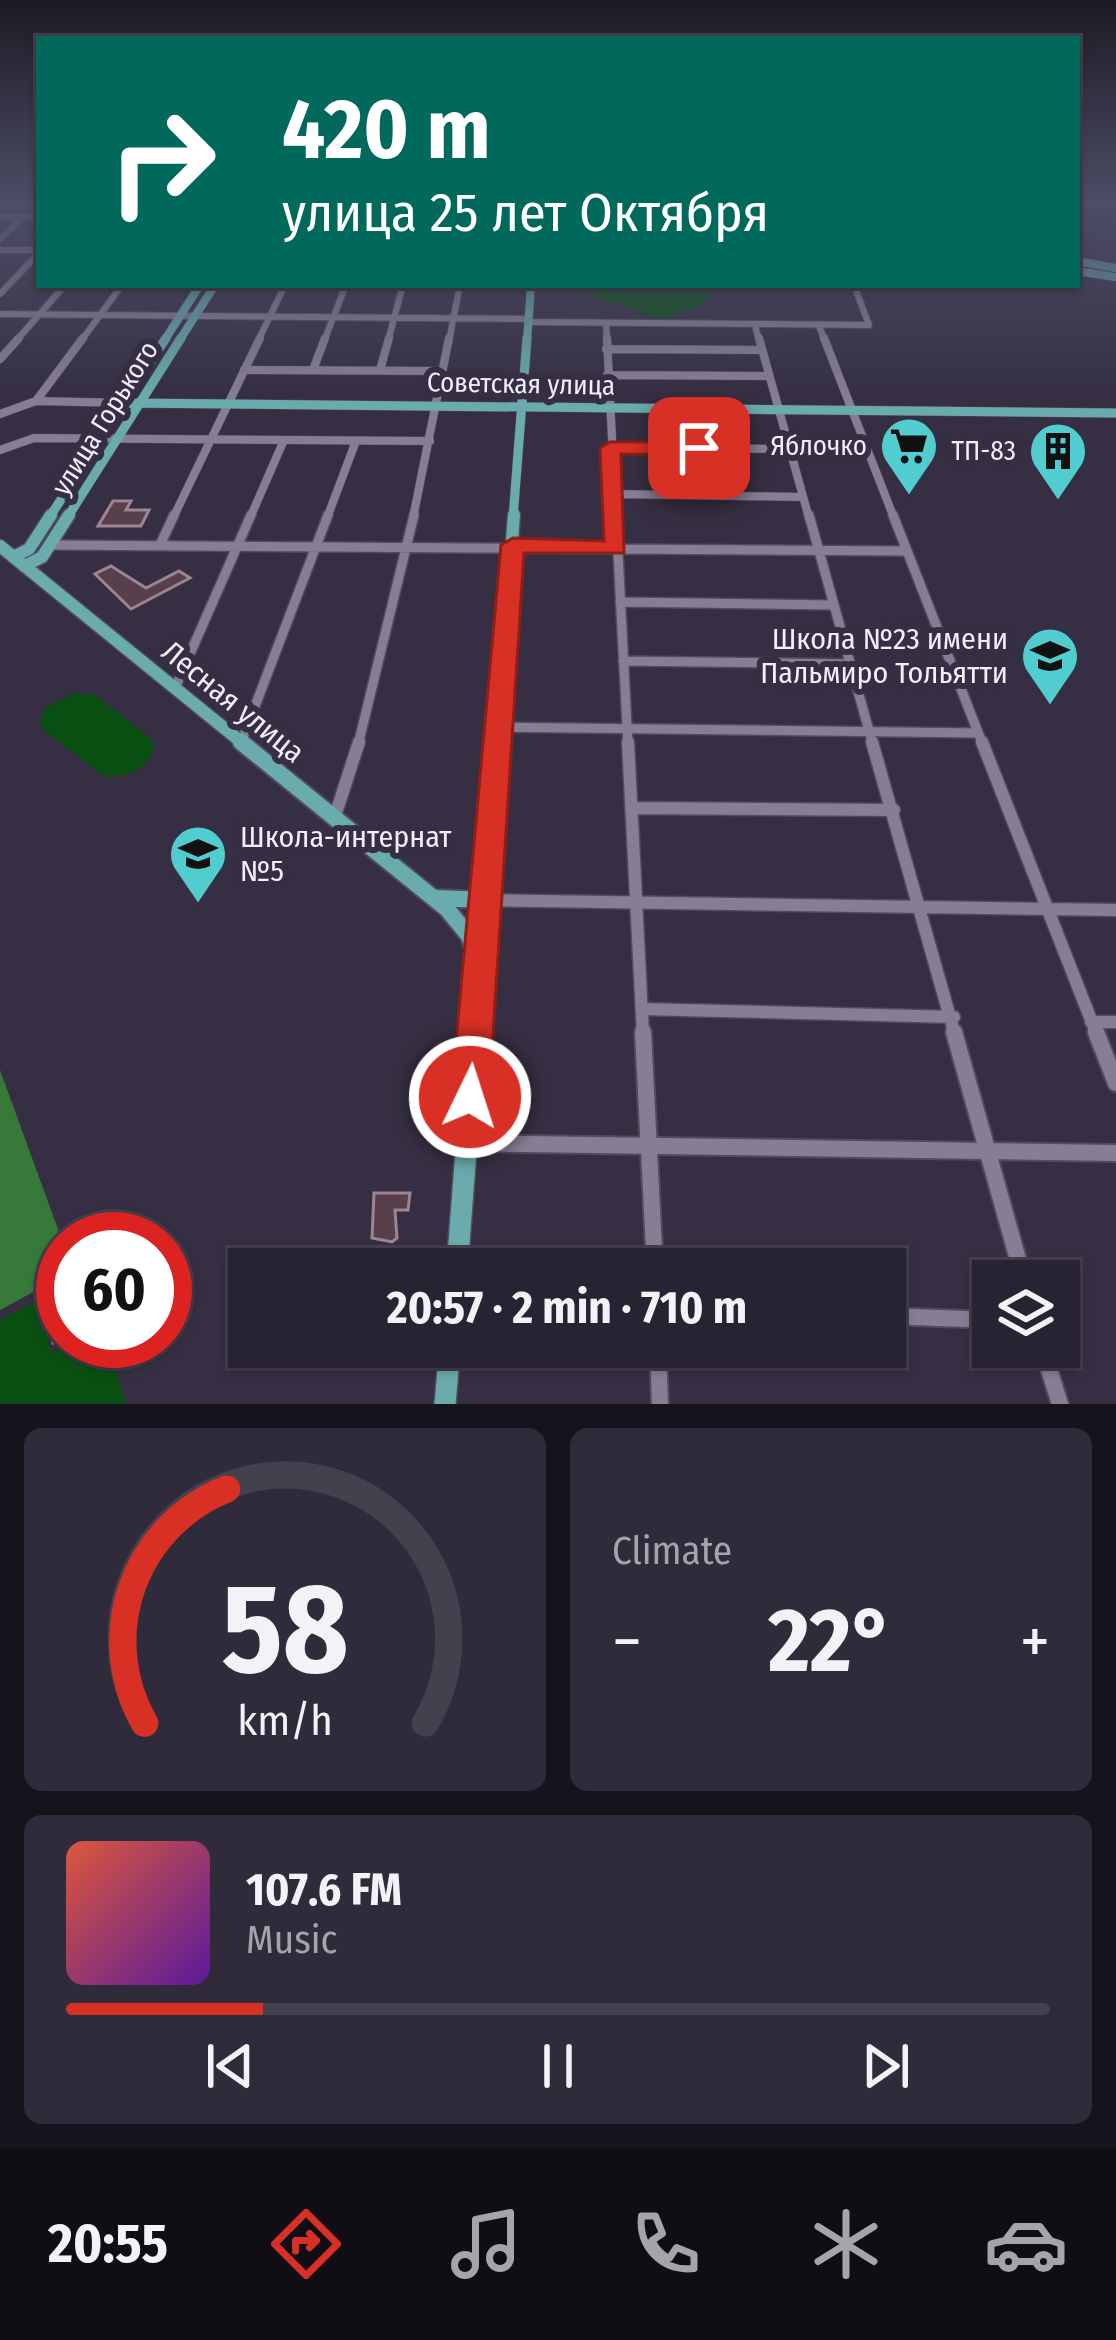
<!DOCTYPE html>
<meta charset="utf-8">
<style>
:root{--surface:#282332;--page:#302b3a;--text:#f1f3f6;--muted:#a5a4ac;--line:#44404d;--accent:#d93025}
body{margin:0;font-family:"Fira Sans Condensed",sans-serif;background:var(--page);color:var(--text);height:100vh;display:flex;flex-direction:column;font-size:45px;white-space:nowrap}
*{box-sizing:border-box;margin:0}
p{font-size:39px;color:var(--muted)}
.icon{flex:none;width:66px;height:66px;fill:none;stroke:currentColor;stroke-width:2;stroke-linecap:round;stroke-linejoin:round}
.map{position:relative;height:1404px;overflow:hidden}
.sheet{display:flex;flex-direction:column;gap:24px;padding:24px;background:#16131c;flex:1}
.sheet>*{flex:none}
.hud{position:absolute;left:36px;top:36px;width:1044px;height:252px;border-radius:0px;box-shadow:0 3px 9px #0004,0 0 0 3px var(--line);background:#00695c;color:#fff;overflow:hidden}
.controls{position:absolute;left:972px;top:1260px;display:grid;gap:24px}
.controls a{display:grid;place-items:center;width:108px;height:108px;border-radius:0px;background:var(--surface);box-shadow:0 3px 9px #0004,0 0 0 3px var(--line);font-size:60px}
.speed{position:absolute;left:36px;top:1212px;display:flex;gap:24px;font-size:60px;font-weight:700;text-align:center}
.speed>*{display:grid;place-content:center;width:156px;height:156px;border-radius:50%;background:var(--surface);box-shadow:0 3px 9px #0004,0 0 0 3px var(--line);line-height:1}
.speed .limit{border:18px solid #d22;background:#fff;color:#111}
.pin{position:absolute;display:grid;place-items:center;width:102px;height:102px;color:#fff;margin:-51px;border-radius:24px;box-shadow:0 6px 18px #0006}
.me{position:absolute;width:132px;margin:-66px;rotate:4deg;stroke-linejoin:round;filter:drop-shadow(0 0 9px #0008)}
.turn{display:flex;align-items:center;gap:42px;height:252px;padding:0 48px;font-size:54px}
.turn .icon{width:156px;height:156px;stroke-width:2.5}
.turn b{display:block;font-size:84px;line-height:102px}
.big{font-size:90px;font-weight:700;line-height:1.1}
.sheet .tile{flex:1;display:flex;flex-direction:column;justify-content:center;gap:18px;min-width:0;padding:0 42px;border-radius:18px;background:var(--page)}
.sheet .dial{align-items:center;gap:0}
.dial svg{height:312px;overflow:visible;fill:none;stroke:var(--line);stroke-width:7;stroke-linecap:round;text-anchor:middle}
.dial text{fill:var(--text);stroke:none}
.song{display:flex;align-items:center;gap:36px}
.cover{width:144px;height:144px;border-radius:18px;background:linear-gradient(135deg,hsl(10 70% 55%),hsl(270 70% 35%))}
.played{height:12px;border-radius:6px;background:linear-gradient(90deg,var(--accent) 20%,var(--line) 20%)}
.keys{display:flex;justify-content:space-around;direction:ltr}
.heat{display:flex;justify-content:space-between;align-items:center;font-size:66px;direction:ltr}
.sheet .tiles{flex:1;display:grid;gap:24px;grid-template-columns:1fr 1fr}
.tile:last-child{grid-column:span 2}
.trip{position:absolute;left:228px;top:1248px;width:678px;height:120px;border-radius:0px;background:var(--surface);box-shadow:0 3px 9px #0004,0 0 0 3px var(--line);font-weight:700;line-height:120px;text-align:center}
.tabs{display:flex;height:192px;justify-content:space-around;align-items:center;background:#100e14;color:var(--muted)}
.tabs .icon{width:84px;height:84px}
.tabs .on{color:var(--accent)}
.tabs b{font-size:54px;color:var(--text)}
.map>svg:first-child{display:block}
</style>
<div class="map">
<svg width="1116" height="1404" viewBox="0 0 1116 1404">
<rect width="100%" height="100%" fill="#362f43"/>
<!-- green -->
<path fill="#0a4f12" d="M562 285H719L701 306 661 320Z
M74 693 95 695 151 739 154 746C149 770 126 778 103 776L45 731 40 724 44 709Z
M39 1300 51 1353 72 1341H106L126 1404H0V1320Z"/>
<!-- forest -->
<path fill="#367938" d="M0 1070 63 1243V1276L0 1310Z"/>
<!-- building -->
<path fill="#57404b" stroke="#9e8490" stroke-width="3" d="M113 501H131L126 510H149L141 526H98Z
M111 566 146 588 179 571 190 578 131 609 95 574Z
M374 1193H410L408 1210H395L397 1238 392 1242 372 1238Z
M63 1289V1337L53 1343 42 1301Z"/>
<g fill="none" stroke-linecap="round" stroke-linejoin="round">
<defs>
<path id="minor-far4" d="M0 217H39
M0 239 23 217
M0 250H39
M0 294 39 253
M0 314 529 319
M529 322 869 325 854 285
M606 323 607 341
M755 325 759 341
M819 326 825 341
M16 341 65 285
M81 341 122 285
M258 341 285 285
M324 341 346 285
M388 341 403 285
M449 341 460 285"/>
<path id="minor-far3" d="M607 338 616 518
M759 338 809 518
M824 338 894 518
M606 349 761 350
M0 359 19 338
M244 370 443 371
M313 370 325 338
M380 370 389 338
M607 375 768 376
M36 401 83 338
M0 414 36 401 125 403
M610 448 788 449
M0 450 34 438 430 441
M613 494 802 497
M173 518 260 338
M250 518 284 440
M327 518 356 441
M413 518 449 338"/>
<path id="minor-far2" d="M616 515 628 745
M809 515 873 745
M893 515 983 745
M50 545 906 551
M160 545 174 515
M620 602 834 605
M623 661 851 664
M175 688 251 515
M497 727 978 733
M241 743 328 515
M358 745 414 515"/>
<path id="minor-far1" d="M628 742 643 1035
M872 742 955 1035
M982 742 1097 1035
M632 808 894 810
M334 819 359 742
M484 900 1116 910
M643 1009 954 1017
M1091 1022H1116"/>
<path id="minor" d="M643 1032 655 1269
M954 1032 1024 1281
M1096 1032 1116 1083
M466 1143 1116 1153
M885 1316 993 1320
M658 1347 660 1404
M1042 1347 1060 1404"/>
<path id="major-far4" d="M1077 202H1116
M1077 261 1116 268
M1077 271 1116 277
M164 341 200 285
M179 341 215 285
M527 341 531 285"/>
<path id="major-far3" d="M125 403 1116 413
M49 518 166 338
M67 518 181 338
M513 518 527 338"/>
<path id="major-far2" d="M0 546 245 745
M13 557 29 549 51 515
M24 566 42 557 69 515
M496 745 514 515"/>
<path id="major-far1" d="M241 742 447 909 469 936 476 958
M436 898 484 900
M475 1035 497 742"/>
<path id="major" d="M457 1269 475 1032
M445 1404 450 1347"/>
</defs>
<!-- minor-far4 casing -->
<use href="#minor-far4" stroke="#514b5b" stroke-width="8"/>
<!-- minor-far3 casing -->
<use href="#minor-far3" stroke="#514b5b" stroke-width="9"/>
<!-- minor-far2 casing -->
<use href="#minor-far2" stroke="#514b5b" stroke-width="12"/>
<!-- minor-far1 casing -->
<use href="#minor-far1" stroke="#514b5b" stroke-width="15"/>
<!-- minor casing -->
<use href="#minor" stroke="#514b5b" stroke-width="20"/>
<!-- major-far4 casing -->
<use href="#major-far4" stroke="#514b5b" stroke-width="9"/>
<!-- major-far3 casing -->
<use href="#major-far3" stroke="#514b5b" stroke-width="10"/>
<!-- major-far2 casing -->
<use href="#major-far2" stroke="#514b5b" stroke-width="15"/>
<!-- major-far1 casing -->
<use href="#major-far1" stroke="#514b5b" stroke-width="20"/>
<!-- major casing -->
<use href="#major" stroke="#514b5b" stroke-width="24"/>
<!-- minor-far4 -->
<use href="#minor-far4" stroke="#867e95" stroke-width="6"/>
<!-- minor-far3 -->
<use href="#minor-far3" stroke="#867e95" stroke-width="8"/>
<!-- minor-far2 -->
<use href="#minor-far2" stroke="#867e95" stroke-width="9"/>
<!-- minor-far1 -->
<use href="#minor-far1" stroke="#867e95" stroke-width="12"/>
<!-- minor -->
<use href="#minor" stroke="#867e95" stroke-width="16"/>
<!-- major-far4 -->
<use href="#major-far4" stroke="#6aabae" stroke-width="8"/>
<!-- major-far3 -->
<use href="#major-far3" stroke="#6aabae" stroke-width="9"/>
<!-- major-far2 -->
<use href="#major-far2" stroke="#6aabae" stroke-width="12"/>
<!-- major-far1 -->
<use href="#major-far1" stroke="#6aabae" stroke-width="16"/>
<!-- major -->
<use href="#major" stroke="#6aabae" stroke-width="21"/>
</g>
<!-- sky -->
<linearGradient id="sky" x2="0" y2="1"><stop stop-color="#1e1a25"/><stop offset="0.51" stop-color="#4c4d66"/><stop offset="1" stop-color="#4c4d66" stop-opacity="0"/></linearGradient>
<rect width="1116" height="397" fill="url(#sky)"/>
<!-- route -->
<path fill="#d93025" stroke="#8d1f18" stroke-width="3" d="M610 442H699L709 448 699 455 621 454 624 553H524L489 1097 483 1110 470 1115 456 1110 451 1097 501 545 513 538 604 541 600 448Z"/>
<!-- icons -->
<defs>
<symbol id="supermarket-pin" viewBox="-11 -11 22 30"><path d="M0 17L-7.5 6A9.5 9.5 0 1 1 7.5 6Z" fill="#52cdcf" stroke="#362f43"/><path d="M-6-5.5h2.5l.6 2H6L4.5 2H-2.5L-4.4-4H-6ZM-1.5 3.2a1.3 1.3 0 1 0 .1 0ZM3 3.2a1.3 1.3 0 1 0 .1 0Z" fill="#111"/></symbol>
<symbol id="building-pin" viewBox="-11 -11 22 30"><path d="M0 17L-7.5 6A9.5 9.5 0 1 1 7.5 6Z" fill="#52cdcf" stroke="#362f43"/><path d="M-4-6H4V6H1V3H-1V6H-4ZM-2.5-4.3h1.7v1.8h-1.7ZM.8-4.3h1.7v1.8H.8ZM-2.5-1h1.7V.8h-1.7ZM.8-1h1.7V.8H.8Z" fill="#111"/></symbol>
<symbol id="school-pin" viewBox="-11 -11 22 30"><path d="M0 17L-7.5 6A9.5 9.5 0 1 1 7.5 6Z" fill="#52cdcf" stroke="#362f43"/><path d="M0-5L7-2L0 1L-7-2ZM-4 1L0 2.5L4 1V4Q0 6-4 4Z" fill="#111"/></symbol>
</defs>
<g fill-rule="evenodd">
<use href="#supermarket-pin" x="876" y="413" width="66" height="90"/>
<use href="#building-pin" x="1025" y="418" width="66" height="90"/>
<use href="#school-pin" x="1017" y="623" width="66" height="90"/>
<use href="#school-pin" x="165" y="821" width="66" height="90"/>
</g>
<g text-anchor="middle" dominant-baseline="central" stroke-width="12" stroke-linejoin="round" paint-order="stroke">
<!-- far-street labels -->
<g font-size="27" fill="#f2eefb" stroke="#362f43">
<text transform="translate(521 384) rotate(1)">Советская улица</text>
<text transform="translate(105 418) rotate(-58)">улица Горького</text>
</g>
<!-- far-poi labels -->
<g font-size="27" fill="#f2eefb" stroke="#362f43" text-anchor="end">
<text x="867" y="446">Яблочко</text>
<text x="1016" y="451">ТП-83</text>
</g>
<!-- poi labels -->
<g font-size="30" fill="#f2eefb" stroke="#362f43" text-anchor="end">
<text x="1008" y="639">Школа №23 имени<tspan x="1008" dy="34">Пальмиро Тольятти</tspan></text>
<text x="240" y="837" text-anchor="start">Школа-интернат<tspan x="240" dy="34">№5</tspan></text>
</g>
<!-- street labels -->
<g font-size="30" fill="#f2eefb" stroke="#362f43">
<text transform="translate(233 702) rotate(39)">Лесная улица</text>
</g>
</g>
</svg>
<div class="controls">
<a><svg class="icon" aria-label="layers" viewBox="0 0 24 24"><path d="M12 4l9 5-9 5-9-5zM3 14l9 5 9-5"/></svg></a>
</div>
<div class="speed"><div class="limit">60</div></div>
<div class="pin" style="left:699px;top:448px;background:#d93025"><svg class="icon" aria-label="arrive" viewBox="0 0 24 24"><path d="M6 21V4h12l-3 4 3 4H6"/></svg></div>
<svg class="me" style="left:470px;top:1097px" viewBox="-20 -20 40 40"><circle r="17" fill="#d93025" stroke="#fff" stroke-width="3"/><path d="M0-11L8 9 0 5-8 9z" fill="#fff"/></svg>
<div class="trip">20:57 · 2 min · 710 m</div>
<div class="hud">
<div class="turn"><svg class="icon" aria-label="right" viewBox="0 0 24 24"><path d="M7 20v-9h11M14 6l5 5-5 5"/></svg><div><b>420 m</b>улица 25 лет Октября</div></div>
</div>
</div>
<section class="sheet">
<div class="tiles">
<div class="tile dial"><svg viewBox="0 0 100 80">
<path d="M14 69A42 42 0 1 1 86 69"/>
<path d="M14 69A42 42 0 0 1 35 9" stroke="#d93025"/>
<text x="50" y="56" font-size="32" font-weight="700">58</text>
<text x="50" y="72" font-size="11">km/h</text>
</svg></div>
<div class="tile"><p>Climate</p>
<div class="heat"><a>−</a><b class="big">22°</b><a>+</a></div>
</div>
<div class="tile">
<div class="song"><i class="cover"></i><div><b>107.6 FM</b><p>Music</p></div></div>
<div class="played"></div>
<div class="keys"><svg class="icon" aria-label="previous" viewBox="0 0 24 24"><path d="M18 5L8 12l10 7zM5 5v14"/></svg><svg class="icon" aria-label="pause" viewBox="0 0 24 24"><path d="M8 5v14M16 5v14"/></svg><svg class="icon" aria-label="next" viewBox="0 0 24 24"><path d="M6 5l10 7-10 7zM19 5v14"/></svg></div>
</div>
</div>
</section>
<nav class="tabs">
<b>20:55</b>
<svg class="icon on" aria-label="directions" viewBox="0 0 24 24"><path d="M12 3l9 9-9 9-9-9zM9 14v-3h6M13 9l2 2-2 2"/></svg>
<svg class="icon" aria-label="music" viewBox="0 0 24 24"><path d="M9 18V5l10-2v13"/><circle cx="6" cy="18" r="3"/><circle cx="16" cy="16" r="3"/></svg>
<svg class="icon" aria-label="phone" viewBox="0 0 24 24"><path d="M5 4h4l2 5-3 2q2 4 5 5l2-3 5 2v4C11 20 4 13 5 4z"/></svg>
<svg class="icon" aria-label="climate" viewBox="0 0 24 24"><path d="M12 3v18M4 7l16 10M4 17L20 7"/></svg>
<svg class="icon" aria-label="car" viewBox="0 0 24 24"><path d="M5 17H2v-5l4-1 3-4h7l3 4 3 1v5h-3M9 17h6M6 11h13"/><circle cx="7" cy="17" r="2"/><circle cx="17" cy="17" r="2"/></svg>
</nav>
